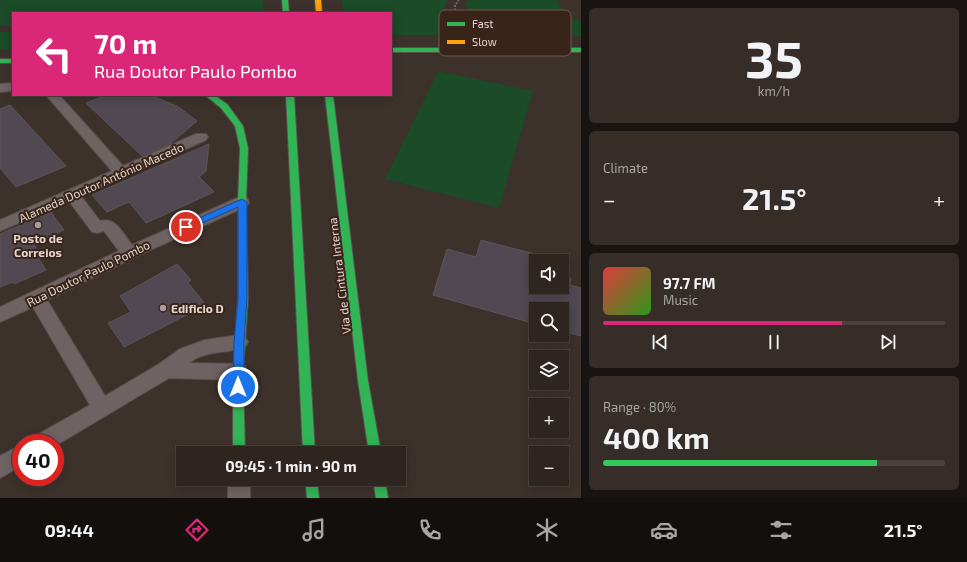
<!DOCTYPE html>
<meta charset="utf-8">
<style>
:root{--surface:#2e2520;--page:#362d29;--text:#f1f3f6;--muted:#a7a5a5;--line:#49423e;--accent:#db2777}
body{margin:0;font-family:"Exo 2",sans-serif;background:var(--page);color:var(--text);height:100vh;display:flex;flex-direction:column;font-size:15px;white-space:nowrap}
*{box-sizing:border-box;margin:0}
p{font-size:13px;color:var(--muted)}
.icon{flex:none;width:22px;height:22px;fill:none;stroke:currentColor;stroke-width:2;stroke-linecap:round;stroke-linejoin:round}
.map{position:relative;flex:1;overflow:hidden}
.side{display:flex;flex-direction:column;gap:8px;padding:8px;background:#191412;width:386px}
.side>*{flex:none}
.top-card{position:absolute;left:12px;top:12px;width:380px;height:84px;border-radius:0px;box-shadow:0 2px 10px #0003,0 0 0 1px var(--line);background:#db2777;color:#fff;overflow:hidden}
.tools{position:absolute;left:529px;top:254px;display:grid;gap:8px}
.tools a{display:grid;place-items:center;width:40px;height:40px;border-radius:0px;background:var(--surface);box-shadow:0 2px 10px #0003,0 0 0 1px var(--line);font-size:20px}
.speed{position:absolute;left:12px;top:434px;display:flex;gap:8px;font-size:20px;font-weight:700;text-align:center}
.speed>*{display:grid;place-content:center;width:52px;height:52px;border-radius:50%;background:var(--surface);box-shadow:0 2px 10px #0003,0 0 0 1px var(--line);line-height:1}
.speed .limit{border:6px solid #d22;background:#fff;color:#111}
.pin{position:absolute;display:grid;place-items:center;width:34px;height:34px;color:#fff;margin:-17px;border:2px solid #fff;border-radius:50%;box-shadow:0 1px 4px #0007}
.me{position:absolute;width:44px;margin:-22px;rotate:0deg;stroke-linejoin:round;filter:drop-shadow(0 0 3px #0008)}
.turn{display:flex;align-items:center;gap:14px;height:84px;padding:0 16px;font-size:18px}
.turn .icon{width:52px;height:52px;stroke-width:2.5}
.turn b{display:block;font-size:28px;line-height:34px}
.big{font-size:30px;font-weight:700;line-height:1.1}
.side .widget{flex:1;display:flex;flex-direction:column;justify-content:center;gap:6px;min-width:0;padding:0 14px;border-radius:6px;background:var(--page)}
.side .dial{align-items:center;gap:0}
.dial b{font-size:52px;line-height:1}
.song{display:flex;align-items:center;gap:12px}
.cover{width:48px;height:48px;border-radius:6px;background:linear-gradient(135deg,hsl(0 70% 55%),hsl(110 70% 35%))}
.played{height:4px;border-radius:2px;background:linear-gradient(90deg,var(--accent) 70%,var(--line) 70%)}
.keys{display:flex;justify-content:space-around;direction:ltr}
.heat{display:flex;justify-content:space-between;align-items:center;font-size:22px;direction:ltr}
.charge{height:6px;border-radius:3px;background:linear-gradient(90deg,#34c759 80%,var(--line) 0)}
.trip{position:absolute;left:176px;top:446px;width:230px;height:40px;border-radius:0px;background:var(--surface);box-shadow:0 2px 10px #0003,0 0 0 1px var(--line);font-weight:700;line-height:40px;text-align:center}
.tab-bar{display:flex;height:64px;justify-content:space-around;align-items:center;background:#120f0d;color:var(--muted)}
.tab-bar .icon{width:28px;height:28px}
.tab-bar .selected{color:var(--accent)}
.tab-bar b{font-size:18px;color:var(--text)}
main{display:flex;flex:1;min-height:0}
.map>svg:first-child{display:block}
</style>
<main>
<div class="map">
<svg width="581" height="498" viewBox="0 0 581 498">
<rect width="100%" height="100%" fill="#3d312b"/>
<!-- green -->
<path fill="#1b4b27" d="M0 0H263V13H13V26H0Z
M342 0H448L437 21H469L475 18V14L466 7 465 4 468 0H557C562 11 568 19 581 21V36L391 35V13H344Z
M0 32H13V49L0 50Z
M438 71 533 91 499 208 385 179Z"/>
<!-- building -->
<path fill="#514852" stroke="#5b5556" d="M107 95H149L177 106 197 121 171 143 142 156 86 103Z
M10 105 66 166 16 187 0 168V109Z
M209 144 206 171 199 177 214 192 146 223 129 202 107 212 92 195Z
M51 212 64 230 34 244 36 248 34 251 46 270 14 284 13 282 0 287V234Z
M481 240 535 254 533 268 536 269V287H562V276L571 278 570 285 581 288V336L562 331V309H536V324L433 295 447 249 476 257Z
M177 264 191 280 188 283 206 305 124 347 108 323 131 312 120 296Z"/>
<g fill="none" stroke-linecap="round" stroke-linejoin="round">
<defs>
<path id="street" d="M13 83V91L0 92V84Z
M46 95H59L123 166 196 134H206L208 137 206 140 81 196 100 221C116 216 123 234 132 245L237 198 242 197 247 198 249 202 247 206 135 257 47 300 105 396 159 364 180 349 205 340 239 335 245 337 248 342 245 347C227 354 205 350 189 363L238 364 245 366 247 372 245 378 238 380 169 378 55 446V443H32L35 436 90 405 33 307 0 322V307L119 251 104 231 97 233 92 232 69 201 0 231V220L112 171Z
M21 445V466L0 478V456Z
M228 479H250V498H228Z"/>
<path id="fast" d="M282 0H288L289 13H283Z
M391 48H581V52H391Z
M0 59H13V63H0Z
M205 95H214L227 104 243 126 248 148 246 202 248 298 243 372 245 453H233V372L238 298V202L240 148 235 126 221 108Z
M286 95H294L315 453H303Z
M325 95H333L368 381 381 453H369L358 381Z
M305 479H317L319 498H307Z
M373 479H385L388 498H376Z"/>
<path id="slow" d="M315 0H321L322 13H316Z"/>
</defs>
<!-- street casing -->
<use href="#street" stroke="#594f4a" stroke-width="2"/>
<!-- fast casing -->
<use href="#fast" stroke="#594f4a" stroke-width="2"/>
<!-- slow casing -->
<use href="#slow" stroke="#594f4a" stroke-width="2"/>
<!-- path -->
<path stroke="#706564" stroke-width="2" stroke-dasharray="2 1.5" stroke-linecap="butt" d="M455 14V5L459 0"/>
<!-- street -->
<use href="#street" fill="#6f6263" fill-rule="evenodd"/>
<!-- fast -->
<use href="#fast" fill="#30b455" fill-rule="evenodd"/>
<!-- slow -->
<use href="#slow" fill="#ff9f0a" fill-rule="evenodd"/>
</g>
<!-- route -->
<path fill="#1a73e8" stroke="#114b97" d="M242 199 247 202V298L244 342V387L242 390 238 392 235 390 233 387 234 342 238 298V207L189 229 186 230 181 227 183 225Z"/>
<!-- markers -->
<g fill="#a99b95" stroke="#39241a" stroke-width="1.5">
<circle cx="38" cy="225" r="4"/>
<circle cx="163" cy="308" r="4"/>
</g>
<g text-anchor="middle" dominant-baseline="central" stroke-width="4" stroke-linejoin="round" paint-order="stroke">
<!-- street labels -->
<g font-size="12" fill="#e3d4ce" stroke="#39241a">
<text transform="translate(101 182) rotate(-24)">Alameda Doutor António Macedo</text>
<text transform="translate(88 273) rotate(-26)">Rua Doutor Paulo Pombo</text>
<text transform="translate(339 276) rotate(-97)">Via de Cintura Interna</text>
</g>
<!-- poi labels -->
<g font-size="12" font-weight="bold" fill="#e3d4ce" stroke="#39241a">
<text x="38" y="238">Posto de<tspan x="38" dy="14">Correios</tspan></text>
<text x="171" y="308" text-anchor="start">Edificio D</text>
</g>
</g>
<!-- legend -->
<rect x="439" y="10" width="132" height="46" rx="6" fill="#39241a" stroke="#6c5950" stroke-width="1"/>
<rect x="447" y="22" width="18" height="4" fill="#30b455"/>
<rect x="447" y="40" width="18" height="4" fill="#ff9f0a"/>
<g font-size="11" fill="#e3d4ce">
<text x="472" y="28">Fast</text>
<text x="472" y="46">Slow</text>
</g>
</svg>
<div class="tools">
<a><svg class="icon" aria-label="sound" viewBox="0 0 24 24"><path d="M4 9h4l5-4v14l-5-4H4zM17 9q2 3 0 6"/></svg></a>
<a><svg class="icon" aria-label="search" viewBox="0 0 24 24"><circle cx="10" cy="10" r="6"/><path d="M15 15l6 6"/></svg></a>
<a><svg class="icon" aria-label="layers" viewBox="0 0 24 24"><path d="M12 4l9 5-9 5-9-5zM3 14l9 5 9-5"/></svg></a>
<a>+</a>
<a>−</a>
</div>
<div class="speed"><div class="limit">40</div></div>
<div class="pin" style="left:186px;top:227px;background:#d93025"><svg class="icon" aria-label="arrive" viewBox="0 0 24 24"><path d="M6 21V4h12l-3 4 3 4H6"/></svg></div>
<svg class="me" style="left:238px;top:387px" viewBox="-20 -20 40 40"><circle r="17" fill="#1a73e8" stroke="#fff" stroke-width="3"/><path d="M0-11L8 9 0 5-8 9z" fill="#fff"/></svg>
<div class="trip">09:45 · 1 min · 90 m</div>
<div class="top-card">
<div class="turn"><svg class="icon" aria-label="left" viewBox="0 0 24 24"><path d="M17 20v-9H6M10 6l-5 5 5 5"/></svg><div><b>70 m</b>Rua Doutor Paulo Pombo</div></div>
</div>
</div>
<section class="side">
<div class="widget dial"><b>35</b><p>km/h</p></div>
<div class="widget"><p>Climate</p>
<div class="heat"><a>−</a><b class="big">21.5°</b><a>+</a></div>
</div>
<div class="widget">
<div class="song"><i class="cover"></i><div><b>97.7 FM</b><p>Music</p></div></div>
<div class="played"></div>
<div class="keys"><svg class="icon" aria-label="previous" viewBox="0 0 24 24"><path d="M18 5L8 12l10 7zM5 5v14"/></svg><svg class="icon" aria-label="pause" viewBox="0 0 24 24"><path d="M8 5v14M16 5v14"/></svg><svg class="icon" aria-label="next" viewBox="0 0 24 24"><path d="M6 5l10 7-10 7zM19 5v14"/></svg></div>
</div>
<div class="widget"><p>Range · 80%</p><b class="big">400 km</b><div class="charge"></div></div>
</section>
</main>
<nav class="tab-bar">
<b>09:44</b>
<svg class="icon selected" aria-label="directions" viewBox="0 0 24 24"><path d="M12 3l9 9-9 9-9-9zM9 14v-3h6M13 9l2 2-2 2"/></svg>
<svg class="icon" aria-label="music" viewBox="0 0 24 24"><path d="M9 18V5l10-2v13"/><circle cx="6" cy="18" r="3"/><circle cx="16" cy="16" r="3"/></svg>
<svg class="icon" aria-label="phone" viewBox="0 0 24 24"><path d="M5 4h4l2 5-3 2q2 4 5 5l2-3 5 2v4C11 20 4 13 5 4z"/></svg>
<svg class="icon" aria-label="climate" viewBox="0 0 24 24"><path d="M12 3v18M4 7l16 10M4 17L20 7"/></svg>
<svg class="icon" aria-label="car" viewBox="0 0 24 24"><path d="M5 17H2v-5l4-1 3-4h7l3 4 3 1v5h-3M9 17h6M6 11h13"/><circle cx="7" cy="17" r="2"/><circle cx="17" cy="17" r="2"/></svg>
<svg class="icon" aria-label="filters" viewBox="0 0 24 24"><path d="M4 7h16M4 17h16"/><circle cx="9" cy="7" r="2"/><circle cx="15" cy="17" r="2"/></svg>
<b>21.5°</b>
</nav>
